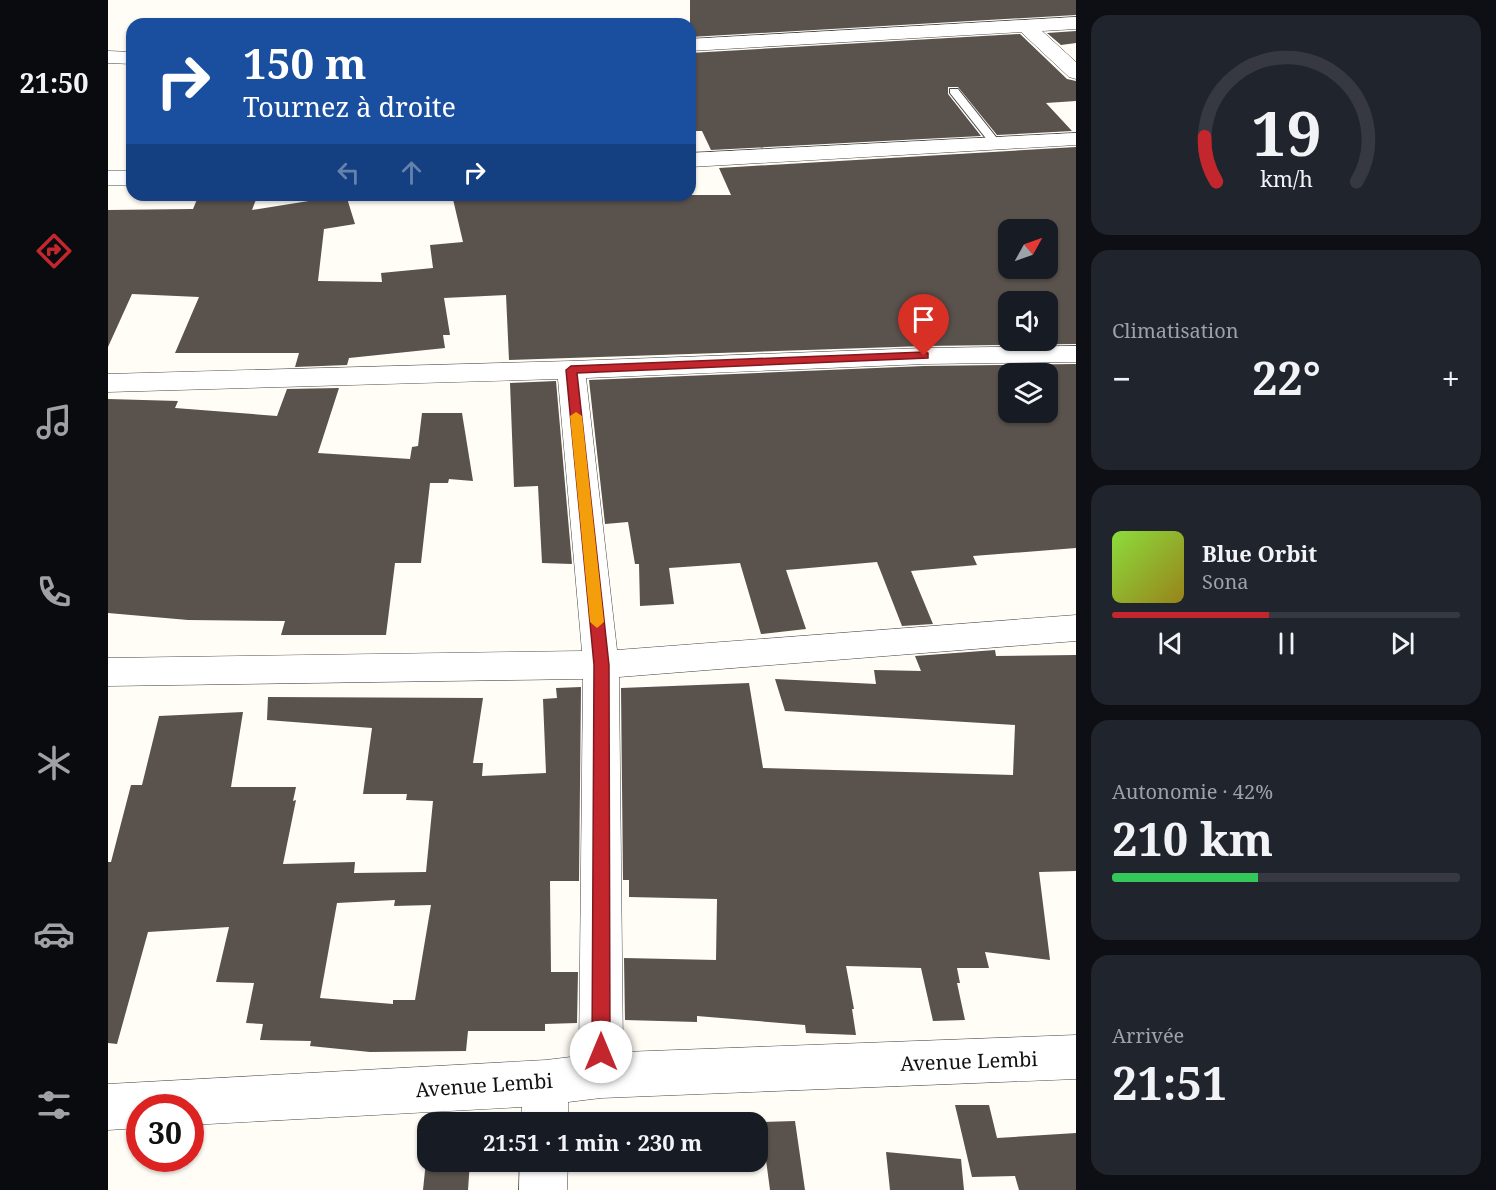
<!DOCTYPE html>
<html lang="fr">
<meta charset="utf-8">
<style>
:root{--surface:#171b24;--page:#20242c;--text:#f1f3f6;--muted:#9ea1a6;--line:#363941;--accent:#c4262e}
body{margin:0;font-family:"Noto Serif",serif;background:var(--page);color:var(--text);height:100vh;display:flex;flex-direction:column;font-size:22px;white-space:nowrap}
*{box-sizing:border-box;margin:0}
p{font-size:20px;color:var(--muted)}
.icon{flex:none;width:33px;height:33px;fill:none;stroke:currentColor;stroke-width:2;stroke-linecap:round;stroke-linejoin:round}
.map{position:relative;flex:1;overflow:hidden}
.side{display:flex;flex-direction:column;gap:15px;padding:15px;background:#0d0f14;width:420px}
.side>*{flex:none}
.hud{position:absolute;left:18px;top:18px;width:570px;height:183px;border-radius:18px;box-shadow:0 2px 4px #0004;background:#1a4fa0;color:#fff;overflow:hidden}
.needle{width:39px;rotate:50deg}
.buttons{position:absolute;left:890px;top:219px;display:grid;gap:12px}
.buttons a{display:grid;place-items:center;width:60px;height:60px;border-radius:12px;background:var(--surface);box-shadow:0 2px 4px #0004;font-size:30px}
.speed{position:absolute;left:18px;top:1094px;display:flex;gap:12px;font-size:30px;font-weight:700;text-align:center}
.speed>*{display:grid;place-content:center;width:78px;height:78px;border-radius:50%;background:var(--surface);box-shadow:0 2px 4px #0004;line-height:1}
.speed .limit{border:9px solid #d22;background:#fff;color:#111}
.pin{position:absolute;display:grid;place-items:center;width:51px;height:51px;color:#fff;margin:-62px -26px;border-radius:50% 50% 50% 0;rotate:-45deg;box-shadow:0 0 6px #0007}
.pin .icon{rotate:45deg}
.me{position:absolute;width:66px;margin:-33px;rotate:0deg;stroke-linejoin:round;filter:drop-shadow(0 0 4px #0008)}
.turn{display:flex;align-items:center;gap:21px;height:126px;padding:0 18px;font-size:27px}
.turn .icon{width:78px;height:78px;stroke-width:2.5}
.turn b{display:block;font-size:42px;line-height:51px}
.lanes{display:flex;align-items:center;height:57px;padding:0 18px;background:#0003;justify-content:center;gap:30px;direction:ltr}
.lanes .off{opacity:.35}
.big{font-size:45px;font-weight:700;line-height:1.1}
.side .tile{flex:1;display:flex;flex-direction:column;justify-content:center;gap:9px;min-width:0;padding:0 21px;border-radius:18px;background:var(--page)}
.side .dial{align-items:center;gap:0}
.dial svg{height:156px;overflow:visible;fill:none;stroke:var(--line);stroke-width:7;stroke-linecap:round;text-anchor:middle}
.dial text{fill:var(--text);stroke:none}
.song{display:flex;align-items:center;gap:18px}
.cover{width:72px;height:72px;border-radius:9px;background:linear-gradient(135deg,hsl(90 70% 55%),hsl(50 70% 35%))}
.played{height:6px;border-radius:3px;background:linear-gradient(90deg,var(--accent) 45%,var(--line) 45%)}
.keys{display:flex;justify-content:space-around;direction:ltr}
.heat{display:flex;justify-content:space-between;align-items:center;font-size:33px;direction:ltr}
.charge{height:9px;border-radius:4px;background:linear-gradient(90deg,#34c759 42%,var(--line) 0)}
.trip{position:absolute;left:309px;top:1112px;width:351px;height:60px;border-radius:18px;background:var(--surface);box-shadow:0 2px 4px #0004;font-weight:700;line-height:60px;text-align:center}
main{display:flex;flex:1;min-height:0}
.tab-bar{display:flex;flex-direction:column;width:108px;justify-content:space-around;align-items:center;background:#090b0e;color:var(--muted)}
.tab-bar .icon{width:42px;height:42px}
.tab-bar .selected{color:var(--accent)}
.tab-bar b{font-size:27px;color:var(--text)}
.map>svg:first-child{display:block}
</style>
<main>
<nav class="tab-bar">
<b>21:50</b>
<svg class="icon selected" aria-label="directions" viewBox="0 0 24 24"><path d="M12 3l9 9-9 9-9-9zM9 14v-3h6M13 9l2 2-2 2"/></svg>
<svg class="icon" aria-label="music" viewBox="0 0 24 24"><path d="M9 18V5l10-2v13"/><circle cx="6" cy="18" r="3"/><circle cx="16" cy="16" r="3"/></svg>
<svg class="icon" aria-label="phone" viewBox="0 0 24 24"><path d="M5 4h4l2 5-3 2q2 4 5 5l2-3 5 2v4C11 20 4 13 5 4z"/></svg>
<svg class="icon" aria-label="climate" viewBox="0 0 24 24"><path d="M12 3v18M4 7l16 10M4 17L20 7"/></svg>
<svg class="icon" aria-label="car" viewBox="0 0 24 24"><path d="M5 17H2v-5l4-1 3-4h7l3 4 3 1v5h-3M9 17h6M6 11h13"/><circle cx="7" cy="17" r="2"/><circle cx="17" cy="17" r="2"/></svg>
<svg class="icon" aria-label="filters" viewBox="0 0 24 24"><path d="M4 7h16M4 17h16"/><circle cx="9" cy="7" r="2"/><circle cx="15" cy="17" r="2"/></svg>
</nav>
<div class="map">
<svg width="968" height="1190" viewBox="0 0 968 1190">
<rect width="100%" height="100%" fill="#fffdf5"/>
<!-- building -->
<path fill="#5a524d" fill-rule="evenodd" d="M582 0H968V15L582 37Z
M968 31V43L953 45 939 33Z
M912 34 959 79 968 81V101L938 103 964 131 889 135 850 87H840V94L873 136 603 150 594 131H582V53Z
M968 147V344L816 346 401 360 398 295 336 298 342 335H335L337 348 241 358 239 365 187 367 191 353H67L91 297 24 294 0 347V210L85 209 90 197H149L144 210 238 195 247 224 216 229 210 281 274 282 273 273 325 268 322 245 355 242 344 195H426L427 201 502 195H623L611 168ZM900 230H939V268H900ZM900 302H939V340H900Z
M968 364V548L865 556 869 565 803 571 825 624 794 626 769 562 678 570 698 629 653 634 632 563 561 568 566 604 532 606 531 564H527L520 522 497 524 481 380 816 366ZM900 374H939V412H900Z
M448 381 464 564 434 563 430 486 406 487 402 383Z
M231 388 210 453 302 459 304 447 310 446 314 413H354L365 481 341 479 340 483H322L313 563H287L278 635H173L177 621 80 620 0 613V399L70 401 67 408 169 416 179 389Z
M887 650 888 656 968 655V871L931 872 942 960 877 952 881 968H849L852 983H849L857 1020 825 1021 813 968 738 966 746 1009H744L748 1035 698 1033 697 1025 589 1016V1022L517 1020 516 958 608 960 609 899 521 897V880H515L513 688 641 683 655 768 905 775 907 725 677 711 667 679 768 684 766 670 813 671 807 656Z
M473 687 471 881H442L443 972H470L469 1023 437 1024V1031H360L358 1051 262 1052 202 1046 203 1041 152 1040 155 1024 138 1023 146 983 108 982 121 927 40 932 9 1044 0 1043V862H3L23 785H34L51 716 135 712 123 787H188L185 801 188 800 175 864 247 862 246 873 318 872 325 801 298 800 299 794H255L264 728 159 720 160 697 375 698 365 763H375L374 776 438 773 435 699 449 698 448 688ZM287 900 286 906 323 905 307 1000H285V1004L212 998 229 903Z
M847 1105H881L889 1138 968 1133V1190H911L907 1176 864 1177Z
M687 1121 697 1190H662L653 1122Z
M778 1152 853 1159 856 1190H782Z
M318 1161H362L360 1190H315Z"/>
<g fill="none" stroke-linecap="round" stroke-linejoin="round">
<defs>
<path id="service" d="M842 89H850L892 142V146H884L842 93Z"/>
<path id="minor" d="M968 17V29L934 31 968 62V79L961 77 913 32 582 51V39Z
M0 51 24 52V64L0 63Z
M968 133V145L582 167V153Z
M0 171H24V185H0Z
M968 346V362L816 364 478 378 509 650 968 615V641L511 677 515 1052 968 1035V1079L493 1098 460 1102V1122H414V1107L82 1125V1107H32V1128L0 1130V1084L438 1060 471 1056 475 679 0 686V658L474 651 450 379 0 392V374L463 361 816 348Z
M412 1161H460L459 1190H411Z"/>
</defs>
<!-- service casing -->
<use href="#service" stroke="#444" stroke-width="2"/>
<!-- minor casing -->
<use href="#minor" stroke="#444" stroke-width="1"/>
<!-- service -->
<use href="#service" fill="#fff" fill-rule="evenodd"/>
<!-- minor -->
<use href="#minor" fill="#fff" fill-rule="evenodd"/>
</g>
<!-- route -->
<path fill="#c4262e" stroke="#7f191e" stroke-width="1.5" d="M816 352 820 353V358L469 373 501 665 502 1052 499 1059 493 1062 486 1059 484 1052 486 665 458 370 463 366Z"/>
<!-- slow -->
<path fill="#f59e0b" d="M468 412 474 416 496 622 489 628 482 622 462 416Z"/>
<g text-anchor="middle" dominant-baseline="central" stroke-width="6" stroke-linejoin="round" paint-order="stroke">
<!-- near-street labels -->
<g font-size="20" fill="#111" stroke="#fff">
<text transform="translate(861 1061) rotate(-2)">Avenue Lembi</text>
<text transform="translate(376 1085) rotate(-4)">Avenue Lembi</text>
</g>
</g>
</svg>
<div class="buttons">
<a><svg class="needle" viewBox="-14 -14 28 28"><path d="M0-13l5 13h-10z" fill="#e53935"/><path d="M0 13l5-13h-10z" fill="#9ea1a6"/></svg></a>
<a><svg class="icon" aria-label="sound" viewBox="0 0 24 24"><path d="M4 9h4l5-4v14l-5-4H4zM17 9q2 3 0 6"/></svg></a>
<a><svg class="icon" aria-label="layers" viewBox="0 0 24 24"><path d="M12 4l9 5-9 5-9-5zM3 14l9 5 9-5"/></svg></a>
</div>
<div class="speed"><div class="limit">30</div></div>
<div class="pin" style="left:816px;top:356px;background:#d93025"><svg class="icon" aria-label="arrive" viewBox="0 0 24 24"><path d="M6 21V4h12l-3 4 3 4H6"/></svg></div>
<svg class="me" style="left:493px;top:1052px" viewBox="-20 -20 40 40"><circle r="19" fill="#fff"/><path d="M0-13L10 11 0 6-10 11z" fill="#c4262e"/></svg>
<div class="trip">21:51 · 1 min · 230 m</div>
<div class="hud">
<div class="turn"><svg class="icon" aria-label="right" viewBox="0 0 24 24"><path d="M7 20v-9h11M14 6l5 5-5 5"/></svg><div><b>150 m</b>Tournez à droite</div></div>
<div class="lanes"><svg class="icon off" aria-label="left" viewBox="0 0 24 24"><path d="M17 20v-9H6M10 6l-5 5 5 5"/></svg><svg class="icon off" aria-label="ahead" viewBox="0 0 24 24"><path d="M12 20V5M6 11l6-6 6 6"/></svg><svg class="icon" aria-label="right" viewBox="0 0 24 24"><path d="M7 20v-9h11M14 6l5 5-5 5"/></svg></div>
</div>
</div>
<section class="side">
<div class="tile dial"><svg viewBox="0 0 100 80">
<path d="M14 69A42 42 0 1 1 86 69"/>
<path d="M14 69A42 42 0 0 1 8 46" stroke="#c4262e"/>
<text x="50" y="56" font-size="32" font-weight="700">19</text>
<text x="50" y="72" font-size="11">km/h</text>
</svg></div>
<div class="tile"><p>Climatisation</p>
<div class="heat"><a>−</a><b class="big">22°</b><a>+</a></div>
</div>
<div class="tile">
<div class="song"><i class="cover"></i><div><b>Blue Orbit</b><p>Sona</p></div></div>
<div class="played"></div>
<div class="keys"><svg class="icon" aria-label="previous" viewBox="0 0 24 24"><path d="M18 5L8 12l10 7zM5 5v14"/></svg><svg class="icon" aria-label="pause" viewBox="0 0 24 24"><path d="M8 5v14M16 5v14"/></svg><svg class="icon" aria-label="next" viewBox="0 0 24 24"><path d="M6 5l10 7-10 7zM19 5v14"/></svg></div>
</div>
<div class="tile"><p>Autonomie · 42%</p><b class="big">210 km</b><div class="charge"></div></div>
<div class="tile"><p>Arrivée</p><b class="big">21:51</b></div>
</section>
</main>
